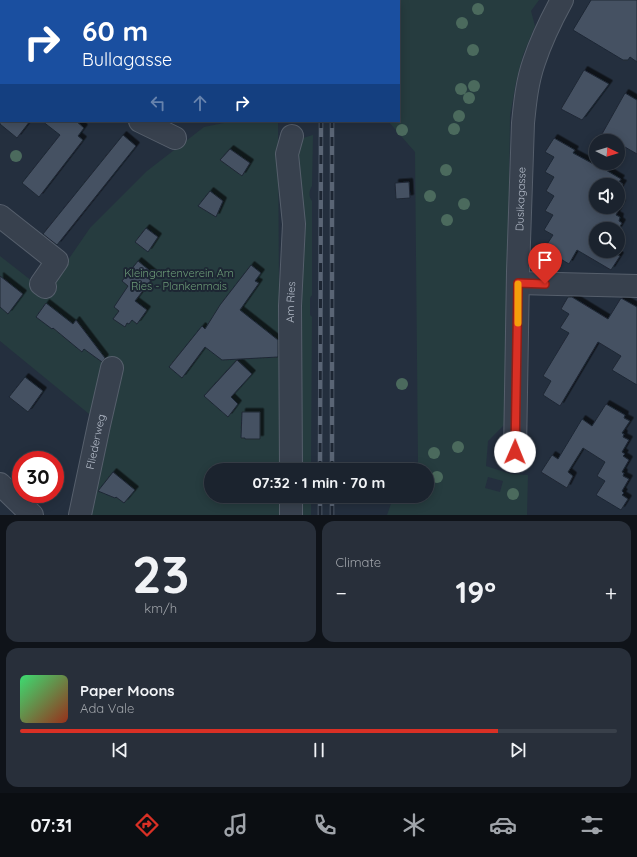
<!DOCTYPE html>
<meta charset="utf-8">
<style>
:root{--surface:#1b232e;--page:#282f3a;--text:#f1f3f6;--muted:#a0a4aa;--line:#39404a;--accent:#d93025}
body{margin:0;font-family:Quicksand,sans-serif;background:var(--page);color:var(--text);height:100vh;display:flex;flex-direction:column;font-size:15px;white-space:nowrap}
*{box-sizing:border-box;margin:0}
p{font-size:13px;color:var(--muted)}
.icon{flex:none;width:22px;height:22px;fill:none;stroke:currentColor;stroke-width:2;stroke-linecap:round;stroke-linejoin:round}
.map{position:relative;height:515px;overflow:hidden}
.drawer{display:flex;flex-direction:column;gap:6px;padding:6px;background:#0f1319;flex:1}
.drawer>*{flex:none}
.guide{position:absolute;left:0px;top:0px;width:400px;height:122px;box-shadow:0 2px 10px #0003,0 0 0 1px var(--line);background:#1a4fa0;color:#fff;overflow:hidden}
.needle{width:26px;rotate:95deg}
.buttons{position:absolute;left:589px;top:134px;display:grid;gap:8px}
.buttons a{display:grid;place-items:center;width:36px;height:36px;border-radius:50%;background:var(--surface);box-shadow:0 2px 10px #0003,0 0 0 1px var(--line);font-size:20px}
.speed{position:absolute;left:12px;top:451px;display:flex;gap:8px;font-size:20px;font-weight:700;text-align:center}
.speed>*{display:grid;place-content:center;width:52px;height:52px;border-radius:50%;background:var(--surface);box-shadow:0 2px 10px #0003,0 0 0 1px var(--line);line-height:1}
.speed .limit{border:6px solid #d22;background:#fff;color:#111}
.pin{position:absolute;display:grid;place-items:center;width:34px;height:34px;color:#fff;margin:-41px -17px;border-radius:50% 50% 50% 0;rotate:-45deg;box-shadow:0 0 4px #0007}
.pin .icon{rotate:45deg}
.me{position:absolute;width:44px;margin:-22px;rotate:1deg;stroke-linejoin:round;filter:drop-shadow(0 0 3px #0008)}
.turn{display:flex;align-items:center;gap:14px;height:84px;padding:0 16px;font-size:18px}
.turn .icon{width:52px;height:52px;stroke-width:2.5}
.turn b{display:block;font-size:28px;line-height:34px}
.lanes{display:flex;align-items:center;height:38px;padding:0 16px;background:#0003;justify-content:center;gap:20px;direction:ltr}
.lanes .off{opacity:.35}
.big{font-size:30px;font-weight:700;line-height:1.1}
.drawer .tile{flex:1;display:flex;flex-direction:column;justify-content:center;gap:6px;min-width:0;padding:0 14px;border-radius:12px;background:var(--page)}
.drawer .dial{align-items:center;gap:0}
.dial b{font-size:52px;line-height:1}
.song{display:flex;align-items:center;gap:12px}
.cover{width:48px;height:48px;border-radius:6px;background:linear-gradient(135deg,hsl(140 70% 55%),hsl(10 70% 35%))}
.played{height:4px;border-radius:2px;background:linear-gradient(90deg,var(--accent) 80%,var(--line) 80%)}
.keys{display:flex;justify-content:space-around;direction:ltr}
.heat{display:flex;justify-content:space-between;align-items:center;font-size:22px;direction:ltr}
.drawer .tiles{flex:1;display:grid;gap:6px;grid-template-columns:1fr 1fr}
.tile:last-child{grid-column:span 2}
.trip{position:absolute;left:204px;top:463px;width:230px;height:40px;border-radius:20px;background:var(--surface);box-shadow:0 2px 10px #0003,0 0 0 1px var(--line);font-weight:700;line-height:40px;text-align:center}
.dock{display:flex;height:64px;justify-content:space-around;align-items:center;background:#0b0e12;color:var(--muted)}
.dock .icon{width:28px;height:28px}
.dock .on{color:var(--accent)}
.dock b{font-size:18px;color:var(--text)}
.map>svg:first-child{display:block}
</style>
<div class="map">
<svg width="637" height="515" viewBox="0 0 637 515">
<defs>
<filter id="shadow"><feDropShadow dx="3.5" dy="-3.5" stdDeviation="0" flood-color="#0009"/></filter>
</defs>
<rect width="100%" height="100%" fill="#242f3e"/>
<!-- green -->
<path fill="#263c3f" fill-rule="evenodd" d="M372 0H539L531 11 535 26 523 55 516 82 510 116 506 423 488 441 486 466 511 474 528 475 527 515H387L392 501 395 496H427V470H413L418 463 415 152 388 121H399V1H372ZM488 477 503 481 500 492 485 488Z
M234 121H278L280 470H211V496H280L281 515H91L105 427 0 341V256L46 292 90 228 147 171 204 127Z
M313 135 312 186C309 191 308 196 312 201V295L310 298V315L312 317 311 470H296L298 143 303 138Z
M296 496H311V515H296Z"/>
<!-- building -->
<path fill="#455162" stroke="#1f2835" filter="url(#shadow)" d="M591 0H637V62L630 57 628 60H623L573 30Z
M584 70 609 84 582 120 561 109Z
M625 93 637 100V154L618 143V141H614L602 134Z
M0 121H30L17 138 0 124Z
M42 121H76L84 128 78 136 83 140 39 197 22 183 60 135Z
M123 135 136 146 57 245 43 234Z
M554 138 575 150 573 153 599 167V166L621 179 619 182 623 184 618 192V185H596V207H618V196L620 198 618 201 622 203 616 215 620 217 619 221 622 223 618 230V229H596V251H617L615 253 620 256 611 270 577 250 569 264 544 249 553 235 544 230 553 215 545 211 554 196 546 191 554 177 545 172 554 157 545 152Z
M230 149 250 163 242 176 220 160Z
M409 182 410 198 396 199 395 183Z
M210 191 223 201 216 217 198 206Z
M146 228 158 237 148 252 135 242Z
M138 261 155 275 135 301 147 310 137 324 132 320 129 324 127 323 125 327 113 319 119 311 114 307 128 286 122 281Z
M251 265 261 273 255 281 259 283 240 310 278 340V357L222 360 205 347 182 378 169 367 202 326 205 329 220 305Z
M0 276 23 294 8 314 0 307Z
M568 297H572L608 319 621 298 637 307V385L612 370 621 356 598 342 560 406 543 395 551 381 543 376 569 333 560 328 569 314 561 309Z
M46 303 73 324 76 320 105 358 102 362 84 349 82 352 53 328 52 329 36 317Z
M237 360 252 374 231 397 238 404 228 417 204 396Z
M25 377 43 391 28 412 9 397Z
M606 404 625 415 624 418 630 421 622 433 624 434 623 437 629 440 622 452 625 454 623 456 629 460 622 472 624 473 623 476 629 479 622 491 624 493 622 495 628 499 621 510 596 495 605 481 597 476 605 462 583 448 568 472 573 476 567 488 541 472 552 455 558 459 582 419 592 426Z
M242 412H260V439H245V438H241Z
M113 472 135 490 124 503 116 497 115 498 98 491Z"/>
<g fill="none" stroke-linecap="round" stroke-linejoin="round">
<defs>
<g id="minor">
<path d="M90 0 96 1"/>
<path d="M258 1 259 0"/>
<path d="M0 54H1"/>
<path d="M140 121 175 138"/>
<path d="M0 216 57 261 41 284 45 287"/>
<path d="M518 283 637 286"/>
<path id="s1" d="M515 452 518 272 523 123C525 103 527 82 534 62 541 41 551 20 562 0"/>
<path id="s2" d="M291 470 290 306 294 224 287 154 292 136"/>
<path d="M0 484 32 515"/>
<path id="s3" d="M80 515 99 425 112 368"/>
<path d="M291 515V496"/>
</g>
</defs>
<!-- minor casing -->
<use href="#minor" stroke="#565f6c" stroke-width="24"/>
<!-- minor -->
<use href="#minor" stroke="#38414e" stroke-width="22"/>
<defs>
<path id="rail" d="M321 1V0
M333 1V0
M320 470 321 121
M332 470V121
M320 515V496
M332 515V496"/>
</defs>
<!-- rail casing -->
<use href="#rail" stroke="#5a6575" stroke-width="4.5"/>
<!-- rail -->
<use href="#rail" stroke="#1d2633" stroke-width="3" stroke-dasharray="9" stroke-linecap="butt"/>
</g>
<!-- trees -->
<g fill="#4b6a5d">
<circle cx="478" cy="9" r="6"/>
<circle cx="462" cy="23" r="6"/>
<circle cx="473" cy="50" r="6"/>
<circle cx="474" cy="86" r="6"/>
<circle cx="461" cy="89" r="6"/>
<circle cx="469" cy="98" r="6"/>
<circle cx="459" cy="116" r="6"/>
<circle cx="454" cy="129" r="6"/>
<circle cx="402" cy="130" r="6"/>
<circle cx="16" cy="156" r="6"/>
<circle cx="446" cy="170" r="6"/>
<circle cx="430" cy="196" r="6"/>
<circle cx="464" cy="204" r="6"/>
<circle cx="447" cy="220" r="6"/>
<circle cx="402" cy="384" r="6"/>
<circle cx="458" cy="447" r="6"/>
<circle cx="434" cy="453" r="6"/>
<circle cx="437" cy="477" r="6"/>
<circle cx="513" cy="494" r="6"/>
</g>
<g fill="none" stroke-linecap="round" stroke-linejoin="round">
<defs>
<path id="route" d="M515 452 518 283 545 284"/>
</defs>
<!-- route casing -->
<use href="#route" stroke="#8d1f18" stroke-width="10"/>
<!-- route -->
<use href="#route" stroke="#d93025" stroke-width="7"/>
<!-- slow -->
<path stroke="#f59e0b" stroke-width="7" d="M518 323V284"/>
</g>
<g text-anchor="middle" dominant-baseline="central" stroke-width="4" stroke-linejoin="round" paint-order="stroke">
<!-- street labels -->
<g font-size="11" fill="#b4bcc9" stroke="#1d2633">
<text stroke="none"><textPath href="#s1" startOffset="253">Dusikagasse</textPath></text>
<text stroke="none"><textPath href="#s2" startOffset="168">Am Ries</textPath></text>
<text stroke="none"><textPath href="#s3" startOffset="75">Fliederweg</textPath></text>
</g>
<!-- park labels -->
<g font-size="11" fill="#6b9a76" stroke="#1d2633">
<text x="179" y="273">Kleingartenverein Am<tspan x="179" dy="13">Ries - Plankenmais</tspan></text>
</g>
</g>
</svg>
<div class="buttons">
<a><svg class="needle" viewBox="-14 -14 28 28"><path d="M0-13l5 13h-10z" fill="#e53935"/><path d="M0 13l5-13h-10z" fill="#a0a4aa"/></svg></a>
<a><svg class="icon" aria-label="sound" viewBox="0 0 24 24"><path d="M4 9h4l5-4v14l-5-4H4zM17 9q2 3 0 6"/></svg></a>
<a><svg class="icon" aria-label="search" viewBox="0 0 24 24"><circle cx="10" cy="10" r="6"/><path d="M15 15l6 6"/></svg></a>
</div>
<div class="speed"><div class="limit">30</div></div>
<div class="pin" style="left:545px;top:284px;background:#d93025"><svg class="icon" aria-label="arrive" viewBox="0 0 24 24"><path d="M6 21V4h12l-3 4 3 4H6"/></svg></div>
<svg class="me" style="left:515px;top:452px" viewBox="-20 -20 40 40"><circle r="19" fill="#fff"/><path d="M0-13L10 11 0 6-10 11z" fill="#d93025"/></svg>
<div class="trip">07:32 · 1 min · 70 m</div>
<div class="guide">
<div class="turn"><svg class="icon" aria-label="right" viewBox="0 0 24 24"><path d="M7 20v-9h11M14 6l5 5-5 5"/></svg><div><b>60 m</b>Bullagasse</div></div>
<div class="lanes"><svg class="icon off" aria-label="left" viewBox="0 0 24 24"><path d="M17 20v-9H6M10 6l-5 5 5 5"/></svg><svg class="icon off" aria-label="ahead" viewBox="0 0 24 24"><path d="M12 20V5M6 11l6-6 6 6"/></svg><svg class="icon" aria-label="right" viewBox="0 0 24 24"><path d="M7 20v-9h11M14 6l5 5-5 5"/></svg></div>
</div>
</div>
<section class="drawer">
<div class="tiles">
<div class="tile dial"><b>23</b><p>km/h</p></div>
<div class="tile"><p>Climate</p>
<div class="heat"><a>−</a><b class="big">19°</b><a>+</a></div>
</div>
<div class="tile">
<div class="song"><i class="cover"></i><div><b>Paper Moons</b><p>Ada Vale</p></div></div>
<div class="played"></div>
<div class="keys"><svg class="icon" aria-label="previous" viewBox="0 0 24 24"><path d="M18 5L8 12l10 7zM5 5v14"/></svg><svg class="icon" aria-label="pause" viewBox="0 0 24 24"><path d="M8 5v14M16 5v14"/></svg><svg class="icon" aria-label="next" viewBox="0 0 24 24"><path d="M6 5l10 7-10 7zM19 5v14"/></svg></div>
</div>
</div>
</section>
<nav class="dock">
<b>07:31</b>
<svg class="icon on" aria-label="directions" viewBox="0 0 24 24"><path d="M12 3l9 9-9 9-9-9zM9 14v-3h6M13 9l2 2-2 2"/></svg>
<svg class="icon" aria-label="music" viewBox="0 0 24 24"><path d="M9 18V5l10-2v13"/><circle cx="6" cy="18" r="3"/><circle cx="16" cy="16" r="3"/></svg>
<svg class="icon" aria-label="phone" viewBox="0 0 24 24"><path d="M5 4h4l2 5-3 2q2 4 5 5l2-3 5 2v4C11 20 4 13 5 4z"/></svg>
<svg class="icon" aria-label="climate" viewBox="0 0 24 24"><path d="M12 3v18M4 7l16 10M4 17L20 7"/></svg>
<svg class="icon" aria-label="car" viewBox="0 0 24 24"><path d="M5 17H2v-5l4-1 3-4h7l3 4 3 1v5h-3M9 17h6M6 11h13"/><circle cx="7" cy="17" r="2"/><circle cx="17" cy="17" r="2"/></svg>
<svg class="icon" aria-label="filters" viewBox="0 0 24 24"><path d="M4 7h16M4 17h16"/><circle cx="9" cy="7" r="2"/><circle cx="15" cy="17" r="2"/></svg>
</nav>
